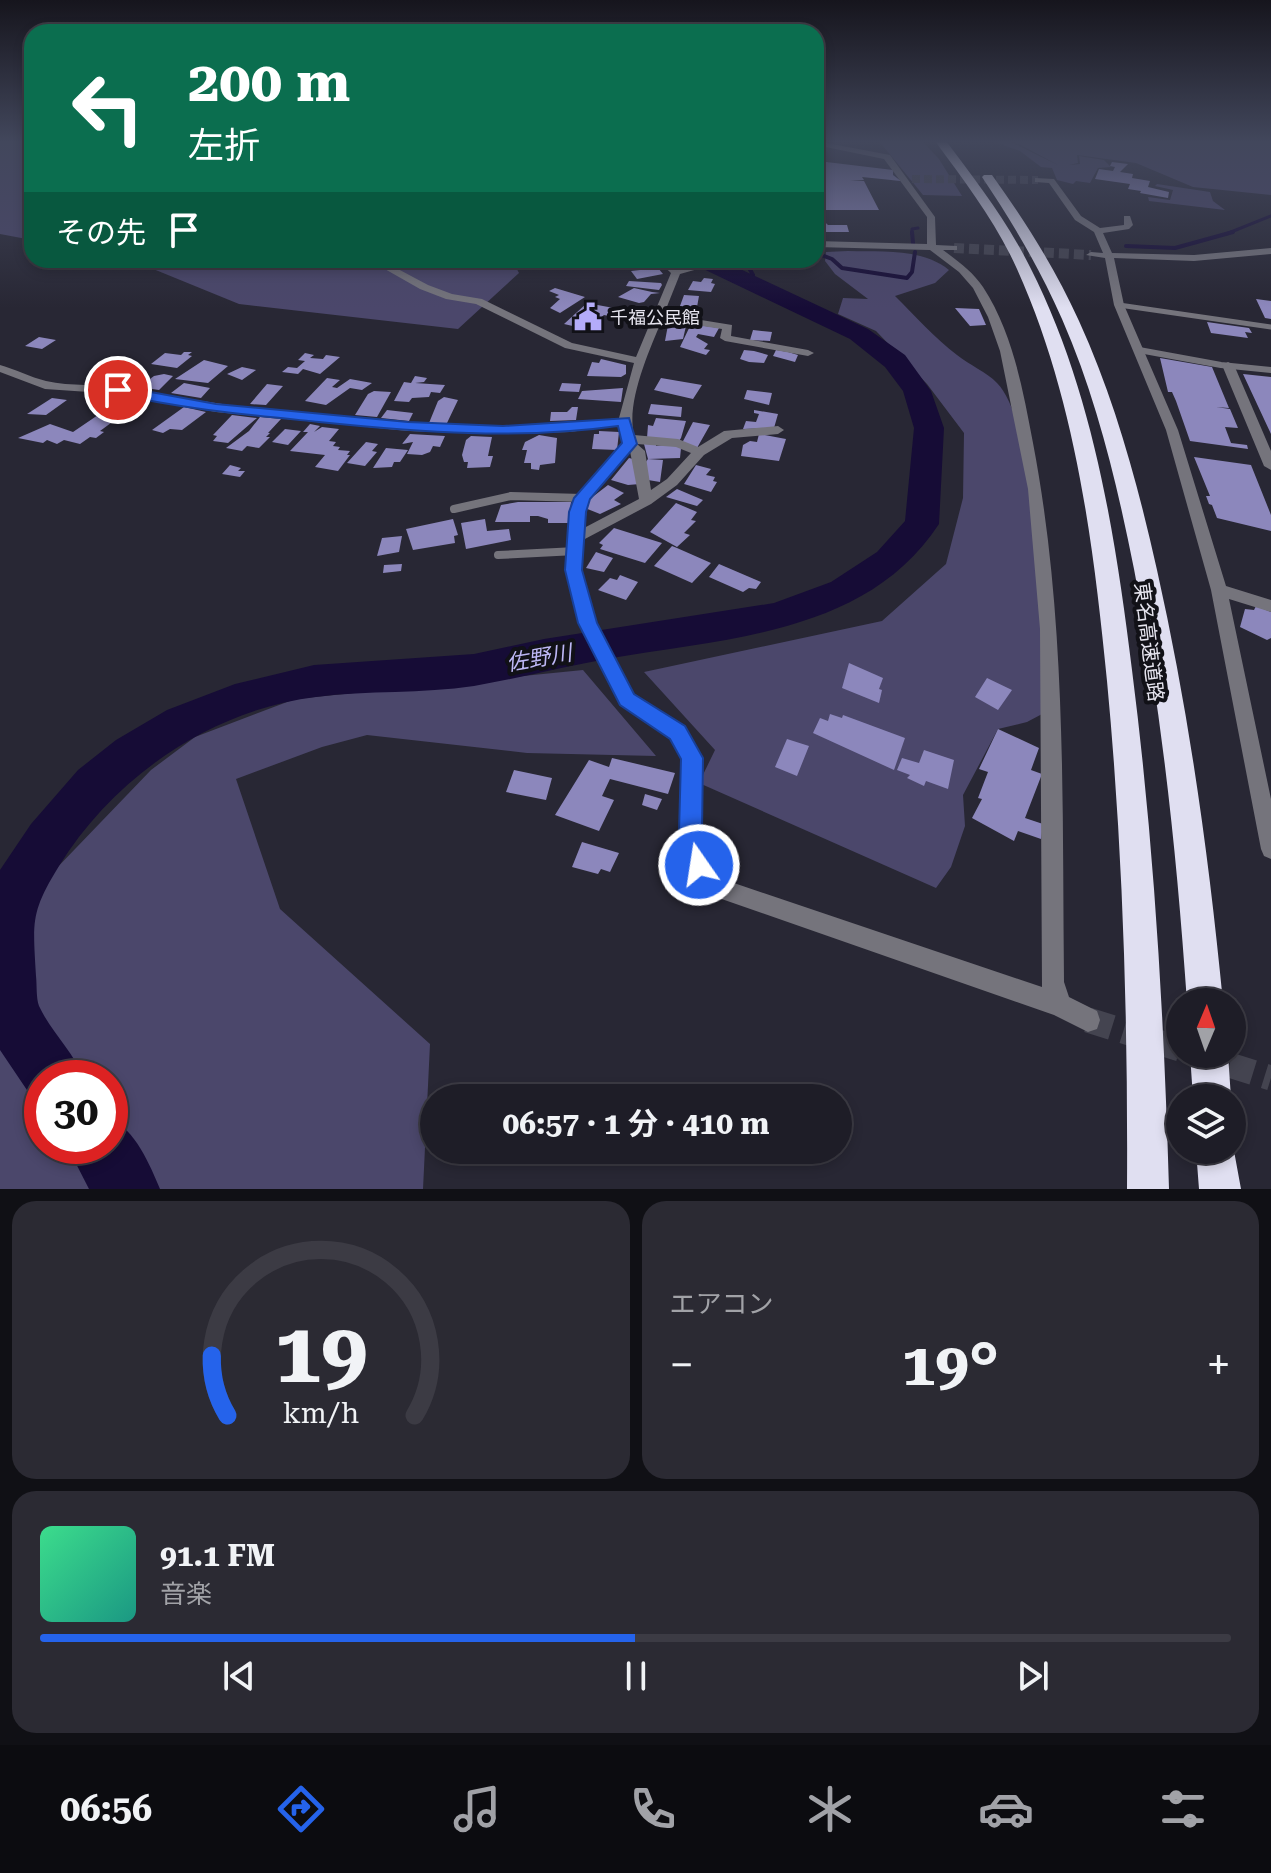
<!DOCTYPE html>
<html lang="ja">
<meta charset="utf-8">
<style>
:root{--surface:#1e1d27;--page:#2b2a33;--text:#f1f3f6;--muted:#a1a2a7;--line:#3c3b44;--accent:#2563eb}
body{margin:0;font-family:"Roboto Serif","Noto Sans JP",serif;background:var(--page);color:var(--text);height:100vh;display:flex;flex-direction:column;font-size:30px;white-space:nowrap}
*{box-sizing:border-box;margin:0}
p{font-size:26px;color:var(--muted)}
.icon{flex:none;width:44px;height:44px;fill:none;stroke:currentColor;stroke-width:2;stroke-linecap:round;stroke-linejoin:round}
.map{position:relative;height:1189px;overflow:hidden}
.drawer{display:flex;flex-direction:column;gap:12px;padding:12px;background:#101015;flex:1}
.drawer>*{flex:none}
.guide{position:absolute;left:24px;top:24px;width:800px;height:244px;border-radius:24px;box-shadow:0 4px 12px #0003,0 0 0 2px var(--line);background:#0b6e4f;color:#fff;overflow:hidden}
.needle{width:52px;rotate:2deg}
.fabs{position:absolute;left:1166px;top:988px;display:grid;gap:16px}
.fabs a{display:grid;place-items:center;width:80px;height:80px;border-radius:50%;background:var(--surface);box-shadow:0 4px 12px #0003,0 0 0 2px var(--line);font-size:40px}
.speed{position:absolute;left:24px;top:1060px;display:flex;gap:16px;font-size:40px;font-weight:700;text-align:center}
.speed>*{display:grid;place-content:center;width:104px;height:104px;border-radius:50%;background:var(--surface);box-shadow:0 4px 12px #0003,0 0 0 2px var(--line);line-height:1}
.speed .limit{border:12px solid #d22;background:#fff;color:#111}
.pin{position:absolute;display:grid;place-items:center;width:68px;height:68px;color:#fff;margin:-34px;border:4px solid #fff;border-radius:50%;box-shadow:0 2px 8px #0007}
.me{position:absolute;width:88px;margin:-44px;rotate:347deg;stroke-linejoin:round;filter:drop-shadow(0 0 6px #0008)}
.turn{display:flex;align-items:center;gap:28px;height:168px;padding:0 32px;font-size:36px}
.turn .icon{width:104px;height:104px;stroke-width:2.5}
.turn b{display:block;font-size:56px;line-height:68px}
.then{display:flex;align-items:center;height:76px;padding:0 32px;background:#0003;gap:16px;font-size:30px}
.big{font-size:60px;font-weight:700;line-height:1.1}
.drawer .widget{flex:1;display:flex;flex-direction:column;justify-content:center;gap:12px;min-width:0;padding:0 28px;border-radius:24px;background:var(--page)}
.drawer .dial{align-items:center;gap:0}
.dial svg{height:208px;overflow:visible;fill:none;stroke:var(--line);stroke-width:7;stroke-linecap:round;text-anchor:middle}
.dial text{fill:var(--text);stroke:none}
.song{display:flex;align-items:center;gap:24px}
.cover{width:96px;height:96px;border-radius:12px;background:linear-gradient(135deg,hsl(150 70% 55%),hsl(170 70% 35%))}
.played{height:8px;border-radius:4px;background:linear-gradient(90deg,var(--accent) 50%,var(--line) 50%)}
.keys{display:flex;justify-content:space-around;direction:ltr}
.heat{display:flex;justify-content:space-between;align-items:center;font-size:44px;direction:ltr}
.drawer .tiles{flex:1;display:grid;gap:12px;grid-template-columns:1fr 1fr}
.widget:last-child{grid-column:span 2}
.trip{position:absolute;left:420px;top:1084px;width:432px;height:80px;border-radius:40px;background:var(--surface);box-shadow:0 4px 12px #0003,0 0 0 2px var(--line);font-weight:700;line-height:80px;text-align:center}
.tab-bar{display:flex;height:128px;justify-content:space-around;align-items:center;background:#0c0c10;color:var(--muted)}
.tab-bar .icon{width:56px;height:56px}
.tab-bar .active{color:var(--accent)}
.tab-bar b{font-size:36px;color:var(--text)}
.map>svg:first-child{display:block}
</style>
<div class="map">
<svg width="1271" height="1189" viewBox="0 0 1271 1189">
<rect width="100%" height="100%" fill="#282734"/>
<!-- green -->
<path fill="#4b476b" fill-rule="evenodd" d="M32 141V240L0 234V141Z
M922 141 939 159 962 196 923 195 879 141Z
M993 141H1009L1058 165 1013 141H1271V195L1193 187 1136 163 1077 155 1078 163 1069 165 1080 164 1079 156 1104 160 1111 167 1098 168 1090 183 1076 181 1073 184 1057 180 1052 168 1041 167 1020 151Z
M1157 184 1210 192 1213 201 1225 210 1149 201 1148 197 1170 200 1173 190 1155 186Z
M848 251C881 252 922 248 949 270L935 283 895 296C915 316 935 338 957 355 969 365 987 372 997 383 1040 426 1041 647 1044 713L1027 722 998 729 963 795 965 826 951 867 936 888 699 783 715 750 644 672 882 621 946 564 963 498 964 433 927 384 876 331 838 314 843 298 868 299 835 274 825 261 826 252Z
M121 260H512L519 273 458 329 239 304 141 264Z
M583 670 656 756 527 753 367 735 322 747 236 779 280 909 430 1044 423 1189H0V927L151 770 195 737 295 699ZM42 1078H110V1146H42Z"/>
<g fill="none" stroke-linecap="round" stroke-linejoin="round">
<!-- stream-far1 -->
<path stroke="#160c36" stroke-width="3" d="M912 234V229L918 228
M1226 234 1271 216"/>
<!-- stream -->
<path stroke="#160c36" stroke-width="4" d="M912 232 913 243
M1126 246 1175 248 1233 232
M816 253 832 259 842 268 907 278 912 272 915 252
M742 279 753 275 748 266 764 260"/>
<!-- river -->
<path fill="#160c36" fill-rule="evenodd" d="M692 260H721L868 329 905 355 931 391 944 428 939 524C868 633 729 638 612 658 566 666 520 678 474 686 422 694 368 690 316 697 211 710 114 777 59 866 30 913 33 922 36 976 37 985 36 998 39 1006 51 1032 73 1051 84 1078H42V1103L33 1099 0 1050V870L31 824 78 770 116 740 167 710 235 684 314 665 474 654 544 639 774 603 831 582 877 552 905 521 914 428 903 391 885 367 850 339 695 265Z
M110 1119C135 1129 150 1165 160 1189H89L67 1146H110Z"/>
</g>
<!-- building -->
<path fill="#8c87bc" d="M818 161 893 170V175L901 181 862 177 864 180H850L864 181 879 210H816Z
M1112 162 1128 164 1120 172 1133 174 1132 178 1150 181 1148 187 1169 192 1168 198 1140 193 1141 191 1128 189 1130 184 1095 179 1099 169 1113 171 1115 167 1110 166Z
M816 214 828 225H847L849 232H816Z
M600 260H626L630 263 604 268 596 263Z
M658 268 663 274 637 279 631 271Z
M704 278 713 279 711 283 715 284 711 292 688 290 693 281 701 282Z
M629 281 661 283 662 285 659 290 626 286Z
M555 288 585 297 560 313 550 308 560 299 555 297 559 295 549 291Z
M634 288 652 292 660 293 651 294 644 302 639 303 618 297Z
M684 295 699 296 697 307 680 306Z
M1256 299 1271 301V319L1265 318Z
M587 303 619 309 625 311 618 318 604 315 586 329 564 324Z
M955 308 979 309 986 325 970 326Z
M1207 322 1249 328 1252 333 1245 332 1248 338 1211 333Z
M691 324 719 328 714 337 698 334 696 337 708 344 704 349 710 350 706 355 680 347Z
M668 325 686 326 683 339 665 341Z
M753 330 772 332 770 341 750 340Z
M39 337 56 340 42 349 25 346Z
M744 350 754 351 768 355 764 363 749 362 740 359Z
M776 350 788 352 798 355 795 362 773 356Z
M184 352H192L188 355 192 356 177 368 151 364 165 353 181 355Z
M305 353 314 355 310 358 323 359 326 355 340 357 320 374 303 369 298 374 282 372 288 367 297 368 305 361 298 360Z
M1160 358 1212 367 1229 408 1216 407 1230 409 1238 428 1225 427 1231 443 1247 445 1248 449 1190 441 1176 401 1172 392H1168Z
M601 359 626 365V374L621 377 587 376 592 362 599 363Z
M204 360 228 366 208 383 175 379Z
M242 367 256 370 242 380 227 374Z
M164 374 173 376 159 390 139 387 154 376Z
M1243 374 1271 377V434Z
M415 376 427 378 424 382 415 383 445 385 440 393 431 392 429 397 412 398 409 402 394 401 404 382 411 383Z
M327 378 340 380 332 387 337 388 350 379 372 383 362 390 350 388 326 405 305 401Z
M661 378 702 385 693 399 654 390Z
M184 383 210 388 201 398 171 393Z
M562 383 581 384 579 392 559 391Z
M267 384 283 386 266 405 250 404Z
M623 388 621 402 578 399 582 391Z
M747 390 772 393 769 405 744 399Z
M374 391 391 392 377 417 355 415 368 394Z
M444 397 458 400 447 423H429L438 401Z
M52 398 67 400 46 415 27 414Z
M124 401 141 404 127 414 110 411Z
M651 404 682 407 681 417 648 414Z
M184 407 206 412 182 430 170 429 163 433 152 430Z
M572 407H578L576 420 550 421 551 412H567Z
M387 410 413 413 409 421 381 418Z
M754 410 778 414 774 428 743 429 746 421 756 422 759 414 754 413Z
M98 415 115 420 100 431 104 432 96 438 90 437 80 444 64 440 57 444 47 440 43 443 18 438 50 424 73 432Z
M232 415 257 418 228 443 213 441 217 436 213 435Z
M260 417 281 419 268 433H270L266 437H270L259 448 247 446 242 451 226 448 249 431Z
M656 418 686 421 681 438 679 441 647 438 648 425 653 426Z
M693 422 710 425 697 448 682 443Z
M310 424 320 426 314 432 322 427 339 429 329 441 336 442 333 446 340 447 338 450 350 451 347 455H350L338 471 315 467 325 455 290 451 308 432H303Z
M285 429 301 431 288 445 272 442Z
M599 431 619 432 617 450 592 449 594 434H599Z
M410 434 445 436 440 447 433 446 430 452 422 455 407 454 413 442 402 444Z
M759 434 786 439 779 461 741 456 743 445 750 441 757 442Z
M539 435 557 438 555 463 540 465 539 470 531 469V463H524L527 450H522L525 442Z
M471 436 492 437 488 456H493L490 467 467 468 468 462H464L462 455 466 440Z
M366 442 378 444 372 451 377 452 365 466 347 463Z
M656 443V446L671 444 681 448 680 458 648 459 644 444Z
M386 448 408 450 400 462H394L392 467 373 468Z
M1194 457 1251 465 1271 515V531L1217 518 1212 505 1209 504 1206 496H1210Z
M629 458 637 460 640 484 628 485 611 480Z
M648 459 663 460 660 482 648 480 645 463Z
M230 465 241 468 238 471H245L240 477 222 474Z
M696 465 711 469 706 475 715 477 713 481 717 482 711 492 684 484Z
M608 485 624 493 614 500 621 504 600 514 585 508 586 502Z
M677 489 703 500 697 506 666 497Z
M518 502H571L569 523H548V519L538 516H530V522H495L501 505Z
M676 503 697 512 691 520 696 521 684 533 690 535 677 547 650 532Z
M453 519 458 535 454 536 455 543 413 550 406 529Z
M485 519 487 531 509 529 511 540 466 549 461 523Z
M614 528 662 543 645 563 600 549 603 545 599 543Z
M402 536 399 552 377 556 382 538Z
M672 546 677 548 711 563 692 583 654 566Z
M596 552 613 558 604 572 586 568Z
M402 564 401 571 383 573 384 565Z
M719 564 761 582 756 589 749 588 743 592 709 577Z
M620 575 638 582 626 600 598 590 610 578 617 580Z
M1256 606 1271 612V638L1267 640 1240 627 1245 609 1254 610Z
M849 663 883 678 879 689 882 690 879 703 842 688Z
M987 678 1012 690 998 710 975 697Z
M830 714 842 718 843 715 905 738 894 770 813 733 820 718 828 721Z
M998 729 1039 748 1031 770 1042 774 1025 818 1043 824 1041 839 1018 831 1014 841 972 818 982 799 978 798 988 772 979 769Z
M787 739 809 746 797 776 775 767Z
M924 750 954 760 948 789 926 781 924 786 907 778 910 775 897 770 902 758 919 763Z
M612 758 675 773 668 794 610 779 602 796 614 800 599 831 555 815 589 760 609 767Z
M514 770 552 778 546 800 506 792Z
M645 794 662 799 657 810 642 805Z
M582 842 619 853 610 872 601 869 598 874 572 867Z"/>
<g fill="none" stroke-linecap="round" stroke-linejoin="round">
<!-- minor-tunnel-far2 -->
<path stroke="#444450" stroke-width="8" stroke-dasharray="8 4" stroke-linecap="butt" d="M912 179 1038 180"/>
<!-- minor-tunnel-far1 -->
<path stroke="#444450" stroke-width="10" stroke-dasharray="10 5" stroke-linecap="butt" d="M954 248 1091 255"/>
<!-- minor-tunnel -->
<path stroke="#444450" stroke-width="25" stroke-dasharray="25 12" stroke-linecap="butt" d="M1088 1020 1180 1049
M1194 1054 1271 1078"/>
<!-- service-far2 -->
<path stroke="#75747c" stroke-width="5" d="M1119 305 1271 327"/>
<!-- service-far1 -->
<path stroke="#75747c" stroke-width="6" d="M1139 350 1221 365 1271 370"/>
<!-- service -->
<path stroke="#75747c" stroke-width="8" d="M454 509 511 496 582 498
M498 555 576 551"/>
<!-- minor -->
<path fill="#75747c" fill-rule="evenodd" d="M816 141 890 155 935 217 936 245 957 246V250H943C958 261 973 272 983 287 1013 333 1023 390 1033 443 1067 621 1062 802 1064 982L1069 997 1097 1011 1100 1020 1097 1029 1088 1032 1054 1015 713 896 691 872 680 832 682 759 670 738 621 705 579 623 565 570 571 512 575 498 622 444 619 425 570 432 503 434 408 431 216 412 118 394 45 389 0 372V365C15 369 30 377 46 381 71 387 99 383 124 388 281 416 460 438 619 418L634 363 565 348 476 304 446 299 420 289 369 260H381L428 285 452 294 482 299 572 343 636 357 671 273 657 260H668L678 269 713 260H730L680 274 664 314 732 325 731 336 808 350 814 353 808 356 725 341 720 338 722 329 662 320C649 351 626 402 634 435L678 439 698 447 724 431 778 426 784 430 778 434 732 438 704 455 677 485 651 504 583 540 581 570 595 623 633 695 684 728 702 758 700 832 708 860 728 881 1042 987 1040 629 1028 489 1000 351 988 317 973 288 959 272 930 250 816 247V241L927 244V217L884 159 816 145ZM637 444 676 447 691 453 667 479 651 490 645 451ZM630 451 639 499 584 528 589 499Z
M1035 178 1054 179 1081 216 1100 228 1124 225V216H1130L1133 225 1129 229 1103 233 1112 253 1194 255 1271 248V254L1194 261 1114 258 1124 305 1178 430 1226 586 1271 600V612L1229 599 1271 799V859L1264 856 1261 849 1211 590 1166 430 1114 305 1105 258 1086 255 1091 252 1103 253 1094 232 1075 220 1049 183 1035 182Z
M1228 362 1234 365 1271 451V470L1264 466 1222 365Z"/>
<!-- motorway -->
<path fill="#e0dff1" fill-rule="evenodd" d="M935 141H946C977 182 1007 221 1030 267 1093 391 1115 533 1132 670 1154 842 1164 1015 1169 1189H1127C1128 1019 1123 850 1107 681 1093 540 1075 398 1017 269 996 222 965 182 935 141Z
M984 175H992C1025 221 1055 268 1079 321 1115 400 1138 485 1157 570 1189 712 1209 857 1223 1002H1187C1177 857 1162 712 1134 569 1117 484 1097 399 1062 319 1040 269 1013 223 982 177Z
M1190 1054H1228L1231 1098H1193Z
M1232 1140 1241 1189H1199L1196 1150H1232Z"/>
</g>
<!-- sky -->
<linearGradient id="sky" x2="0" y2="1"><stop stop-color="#16151d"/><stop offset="0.46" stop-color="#42475c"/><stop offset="1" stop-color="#42475c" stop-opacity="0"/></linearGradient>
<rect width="1271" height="308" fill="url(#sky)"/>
<!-- route -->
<path fill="#2563eb" stroke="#184099" stroke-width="2" d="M118 386 216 404 408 422 503 426 629 418 637 444 590 499 586 512 582 570 597 623 634 694 685 726 703 758 702 832 711 865 708 873 699 876 691 873 679 832 681 759 670 739 620 705 578 623 565 570 569 512 574 498 622 443 618 426C518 440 419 432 319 422 250 415 181 409 113 393L111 390Z"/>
<!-- icons -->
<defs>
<symbol id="civic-bare" viewBox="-9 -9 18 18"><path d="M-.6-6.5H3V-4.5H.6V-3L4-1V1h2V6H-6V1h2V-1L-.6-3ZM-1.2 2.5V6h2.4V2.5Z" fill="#b4acf9" stroke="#111117" stroke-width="2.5" paint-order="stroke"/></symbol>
</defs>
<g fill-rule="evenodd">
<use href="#civic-bare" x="568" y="297" width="40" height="40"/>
</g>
<g text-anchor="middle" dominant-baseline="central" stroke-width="8" stroke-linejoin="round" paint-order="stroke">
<!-- far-poi labels -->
<g font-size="18" fill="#e6e5ef" stroke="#111117" text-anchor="start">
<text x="610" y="317">千福公民館</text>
</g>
<!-- street labels -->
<g font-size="20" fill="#e6e5ef" stroke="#111117">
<text transform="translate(1149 642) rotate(83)">東名高速道路</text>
</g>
<!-- water labels -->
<g font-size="22" font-style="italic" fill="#bdb7f5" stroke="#111117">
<text transform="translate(539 658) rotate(-10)">佐野川</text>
</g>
</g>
</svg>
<div class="fabs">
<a><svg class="needle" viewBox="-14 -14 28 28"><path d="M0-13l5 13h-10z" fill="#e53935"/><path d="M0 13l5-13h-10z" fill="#a1a2a7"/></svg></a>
<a><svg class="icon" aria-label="layers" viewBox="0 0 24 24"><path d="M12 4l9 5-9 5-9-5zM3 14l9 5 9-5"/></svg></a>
</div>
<div class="speed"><div class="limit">30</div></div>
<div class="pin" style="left:118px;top:390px;background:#d93025"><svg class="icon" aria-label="arrive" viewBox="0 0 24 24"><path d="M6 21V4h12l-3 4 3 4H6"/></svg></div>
<svg class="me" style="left:699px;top:865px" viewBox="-20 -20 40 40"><circle r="17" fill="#2563eb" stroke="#fff" stroke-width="3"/><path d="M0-11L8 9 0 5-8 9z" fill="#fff"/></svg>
<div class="trip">06:57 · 1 分 · 410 m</div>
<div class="guide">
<div class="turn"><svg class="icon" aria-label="left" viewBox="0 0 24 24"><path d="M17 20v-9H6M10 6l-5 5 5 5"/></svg><div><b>200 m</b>左折</div></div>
<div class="then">その先<svg class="icon" aria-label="arrive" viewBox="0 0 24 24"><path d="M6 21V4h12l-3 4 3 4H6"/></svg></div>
</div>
</div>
<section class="drawer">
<div class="tiles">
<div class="widget dial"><svg viewBox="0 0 100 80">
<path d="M14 69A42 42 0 1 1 86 69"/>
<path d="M14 69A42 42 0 0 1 8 46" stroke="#2563eb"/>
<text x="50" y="56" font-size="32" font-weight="700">19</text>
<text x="50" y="72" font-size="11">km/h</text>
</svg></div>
<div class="widget"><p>エアコン</p>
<div class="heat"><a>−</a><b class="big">19°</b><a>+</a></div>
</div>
<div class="widget">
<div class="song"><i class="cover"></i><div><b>91.1 FM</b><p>音楽</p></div></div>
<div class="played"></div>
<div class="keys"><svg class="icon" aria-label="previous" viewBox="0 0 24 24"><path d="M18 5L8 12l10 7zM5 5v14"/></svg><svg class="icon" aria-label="pause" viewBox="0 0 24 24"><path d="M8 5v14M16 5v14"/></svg><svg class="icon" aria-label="next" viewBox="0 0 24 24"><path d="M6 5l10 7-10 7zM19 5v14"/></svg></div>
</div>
</div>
</section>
<nav class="tab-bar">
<b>06:56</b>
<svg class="icon active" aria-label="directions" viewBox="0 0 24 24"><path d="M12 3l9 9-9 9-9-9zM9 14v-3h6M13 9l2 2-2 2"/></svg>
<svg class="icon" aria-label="music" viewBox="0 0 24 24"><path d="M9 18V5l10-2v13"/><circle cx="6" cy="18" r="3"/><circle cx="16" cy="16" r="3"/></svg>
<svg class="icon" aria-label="phone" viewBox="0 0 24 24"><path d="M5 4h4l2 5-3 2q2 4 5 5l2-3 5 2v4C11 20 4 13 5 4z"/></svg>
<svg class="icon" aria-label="climate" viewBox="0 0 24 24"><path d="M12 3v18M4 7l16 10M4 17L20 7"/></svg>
<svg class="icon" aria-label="car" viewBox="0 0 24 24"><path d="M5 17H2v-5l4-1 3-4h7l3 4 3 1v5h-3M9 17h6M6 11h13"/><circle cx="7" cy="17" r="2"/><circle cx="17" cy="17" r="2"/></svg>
<svg class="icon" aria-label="filters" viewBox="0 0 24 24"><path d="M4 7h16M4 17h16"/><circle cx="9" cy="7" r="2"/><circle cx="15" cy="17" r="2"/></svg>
</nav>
